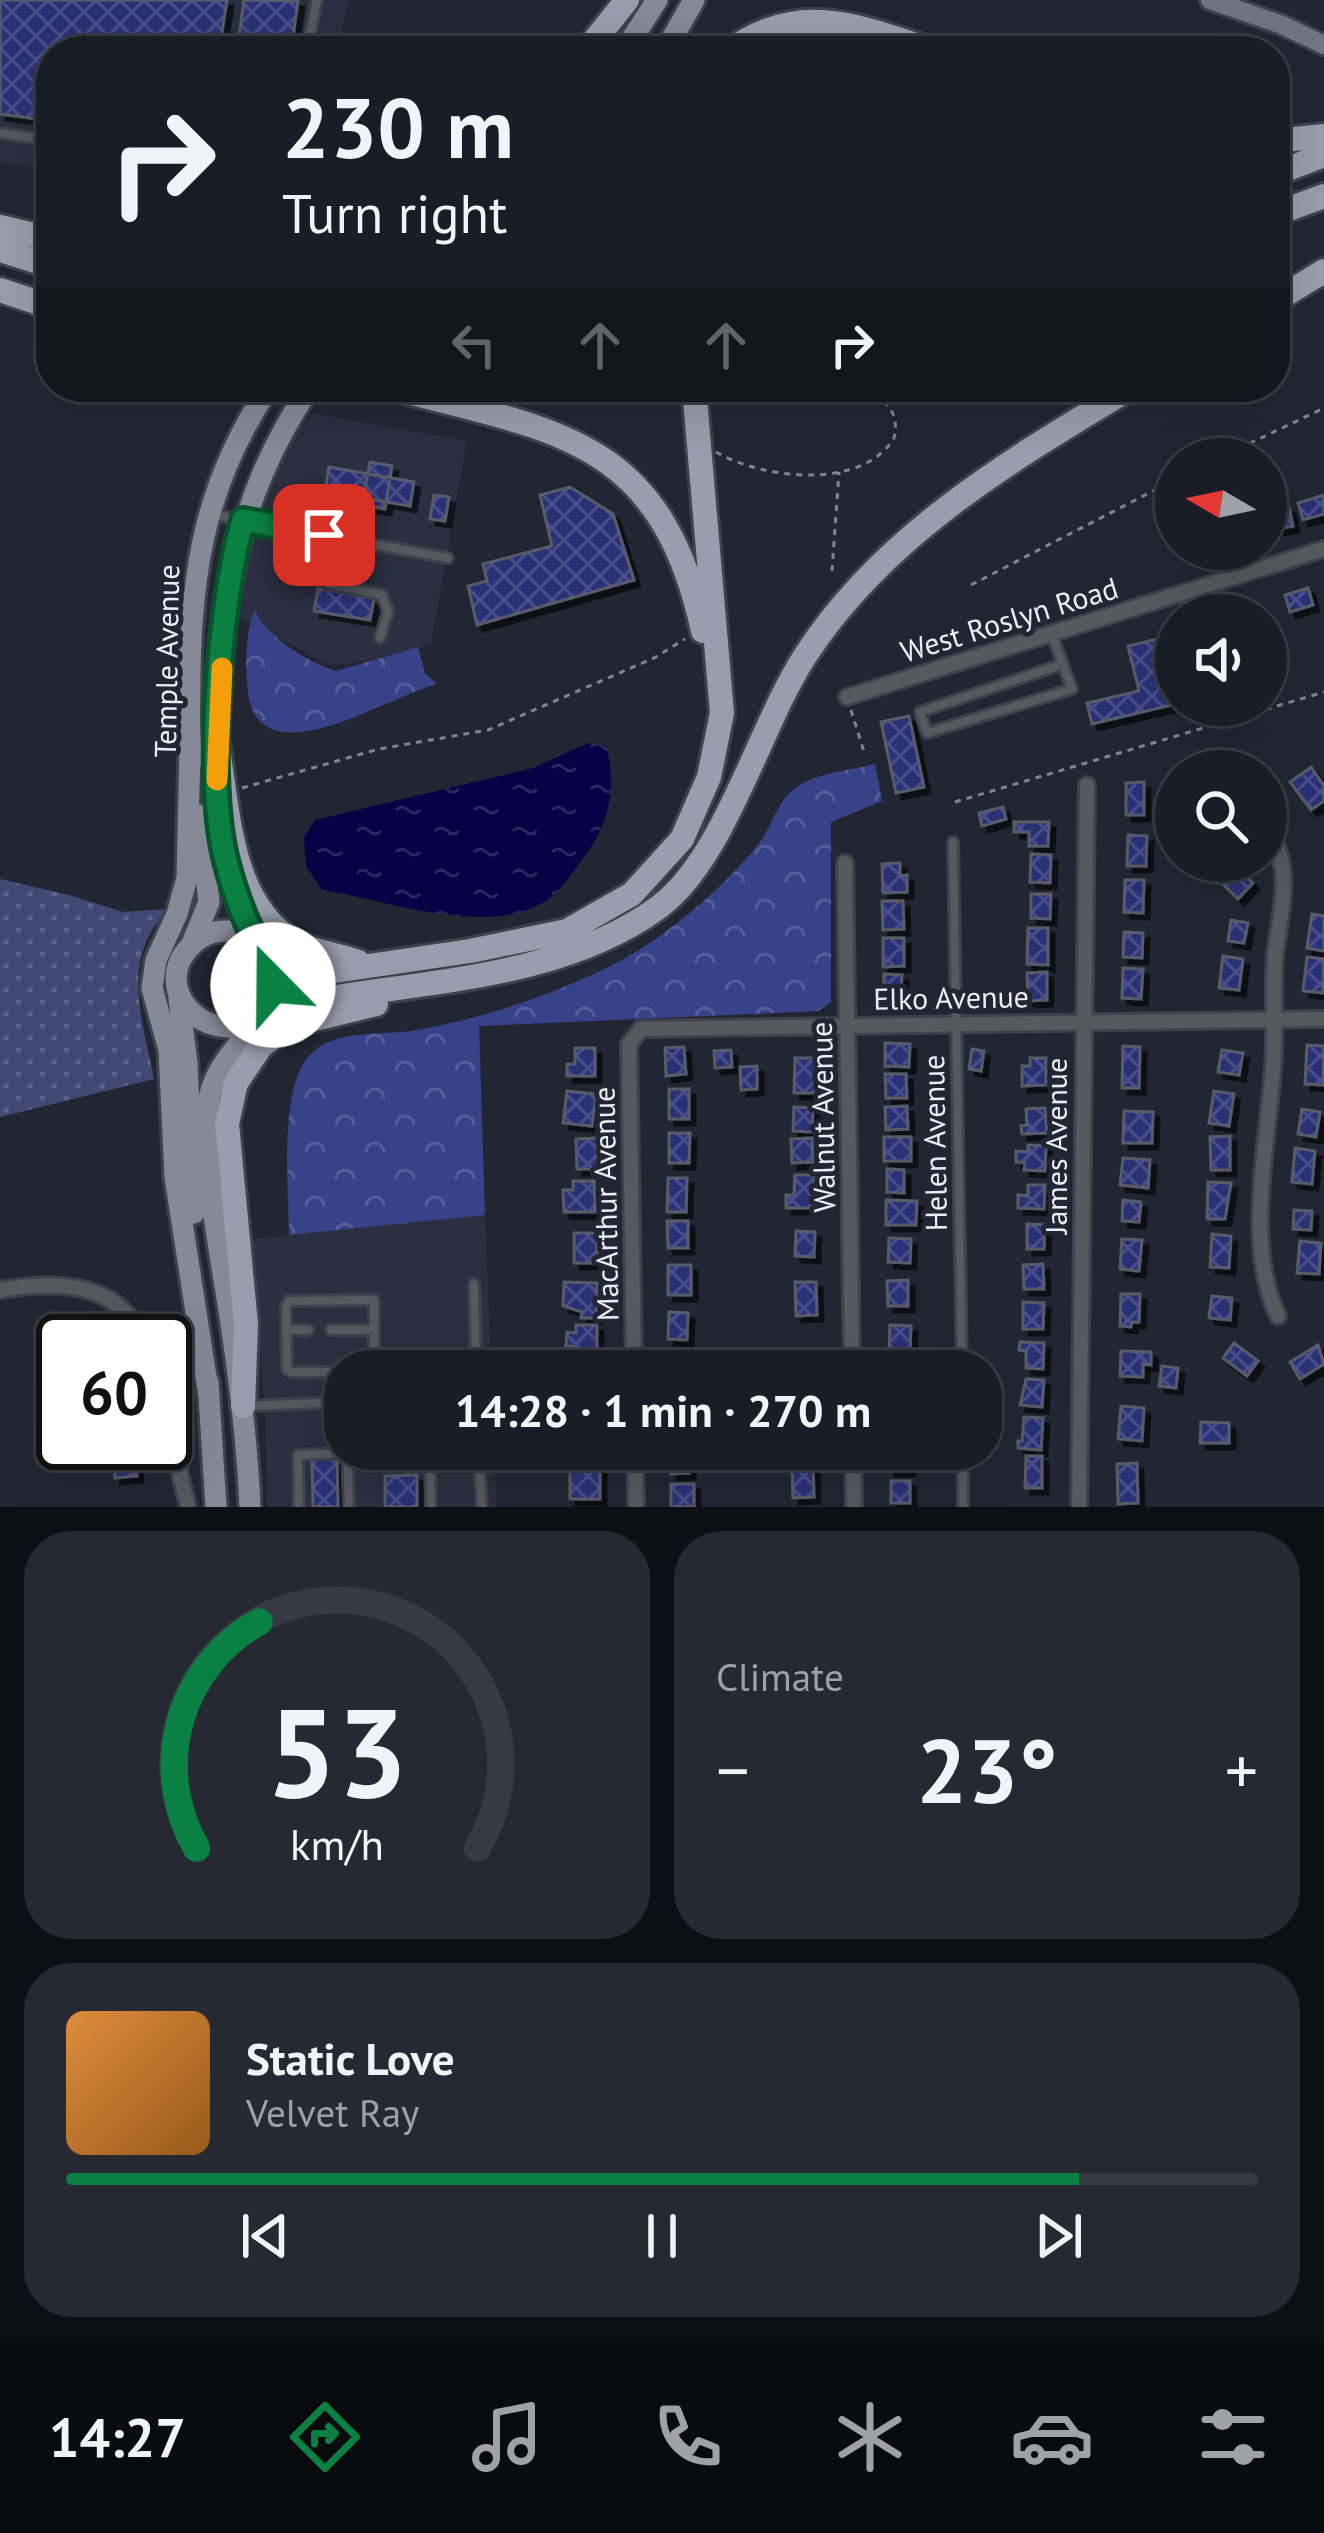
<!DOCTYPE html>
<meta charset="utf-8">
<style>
:root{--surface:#1a1c26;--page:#272932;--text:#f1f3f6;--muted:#9fa1a7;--line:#383a43;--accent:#0b8043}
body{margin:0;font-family:"PT Sans",sans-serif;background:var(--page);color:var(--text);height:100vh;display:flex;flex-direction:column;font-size:45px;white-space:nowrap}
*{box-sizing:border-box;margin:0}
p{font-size:39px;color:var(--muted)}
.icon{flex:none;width:66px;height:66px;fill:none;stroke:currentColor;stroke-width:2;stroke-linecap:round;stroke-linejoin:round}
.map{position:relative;height:1507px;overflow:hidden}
.details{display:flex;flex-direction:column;gap:24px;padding:24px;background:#0e0f15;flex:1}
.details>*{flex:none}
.guide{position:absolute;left:36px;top:36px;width:1254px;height:366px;border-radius:48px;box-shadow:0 12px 48px #0002,0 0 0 3px var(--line);background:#1a1c26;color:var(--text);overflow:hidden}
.needle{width:78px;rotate:279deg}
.buttons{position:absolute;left:1155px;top:438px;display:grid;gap:24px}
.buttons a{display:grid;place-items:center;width:132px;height:132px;border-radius:50%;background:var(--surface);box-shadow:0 12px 48px #0002,0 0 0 3px var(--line);font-size:60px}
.speed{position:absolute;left:36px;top:1314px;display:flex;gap:24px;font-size:60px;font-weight:700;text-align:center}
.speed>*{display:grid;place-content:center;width:156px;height:156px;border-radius:50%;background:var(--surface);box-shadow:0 12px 48px #0002,0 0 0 3px var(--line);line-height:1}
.speed .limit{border:6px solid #111;border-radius:18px;background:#fff;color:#111}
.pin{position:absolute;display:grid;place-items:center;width:102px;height:102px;color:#fff;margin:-51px;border-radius:24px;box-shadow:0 6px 18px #0006}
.me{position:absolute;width:132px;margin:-66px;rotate:338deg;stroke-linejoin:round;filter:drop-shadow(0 0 9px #0008)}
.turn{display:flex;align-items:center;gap:42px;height:252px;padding:0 48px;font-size:54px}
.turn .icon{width:156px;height:156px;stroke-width:2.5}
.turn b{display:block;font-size:84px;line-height:102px}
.lanes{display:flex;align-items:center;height:114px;padding:0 48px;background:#0003;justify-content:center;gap:60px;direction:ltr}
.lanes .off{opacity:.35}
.big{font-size:90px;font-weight:700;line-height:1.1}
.details .widget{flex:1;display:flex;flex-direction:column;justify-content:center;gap:18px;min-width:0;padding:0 42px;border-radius:48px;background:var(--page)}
.details .dial{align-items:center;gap:0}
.dial svg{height:312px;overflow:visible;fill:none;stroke:var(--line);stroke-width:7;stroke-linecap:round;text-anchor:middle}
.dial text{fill:var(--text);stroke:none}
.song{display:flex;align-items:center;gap:36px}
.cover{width:144px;height:144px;border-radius:18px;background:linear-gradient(135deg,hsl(30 70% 55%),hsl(30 70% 35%))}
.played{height:12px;border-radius:6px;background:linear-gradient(90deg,var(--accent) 85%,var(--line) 85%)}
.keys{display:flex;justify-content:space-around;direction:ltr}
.heat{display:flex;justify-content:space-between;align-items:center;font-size:66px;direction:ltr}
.details .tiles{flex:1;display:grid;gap:24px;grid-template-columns:1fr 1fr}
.widget:last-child{grid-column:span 2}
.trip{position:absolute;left:324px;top:1350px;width:678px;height:120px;border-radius:48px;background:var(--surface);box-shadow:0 12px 48px #0002,0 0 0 3px var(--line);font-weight:700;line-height:120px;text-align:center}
.menu{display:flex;height:192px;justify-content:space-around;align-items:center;background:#0a0b0f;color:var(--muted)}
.menu .icon{width:84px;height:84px}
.menu .on{color:var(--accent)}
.menu b{font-size:54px;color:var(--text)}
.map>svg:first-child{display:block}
</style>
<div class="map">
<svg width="1324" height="1507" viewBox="0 0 1324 1507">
<defs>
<pattern id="grass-dots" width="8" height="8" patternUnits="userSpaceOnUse" patternTransform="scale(3)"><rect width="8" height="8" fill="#414a74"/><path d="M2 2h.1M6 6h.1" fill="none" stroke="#5d6488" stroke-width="1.8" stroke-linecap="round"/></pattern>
<pattern id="forest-crowns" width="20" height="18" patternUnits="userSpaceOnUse" patternTransform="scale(3)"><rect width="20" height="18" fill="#384288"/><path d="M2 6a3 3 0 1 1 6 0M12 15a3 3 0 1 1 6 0" fill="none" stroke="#555e99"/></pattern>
<pattern id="water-ripples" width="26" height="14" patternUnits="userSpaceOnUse" patternTransform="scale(3)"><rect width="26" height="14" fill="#0a0045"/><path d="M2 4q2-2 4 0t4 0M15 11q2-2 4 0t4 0" fill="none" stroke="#2e2660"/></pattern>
<pattern id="building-cross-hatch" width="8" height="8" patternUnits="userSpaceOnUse" patternTransform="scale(3)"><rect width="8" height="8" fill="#2a3176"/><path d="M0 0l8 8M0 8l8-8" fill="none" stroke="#494f8a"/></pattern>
<filter id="shadow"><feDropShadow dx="6" dy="6" stdDeviation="0" flood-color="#0009"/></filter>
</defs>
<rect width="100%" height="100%" fill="#232632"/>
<!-- built -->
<path fill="#2b2f41" d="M0 0H349L337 51H51V171L0 162Z
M312 413 467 441 431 645 351 664 328 665 235 615 252 535 278 459Z
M485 1215 491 1371H345V1449H494L496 1507H267L266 1427 252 1239Z"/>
<!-- grass -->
<path fill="url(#grass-dots)" d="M0 879 69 895 123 912 167 909C160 919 151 930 146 942 128 984 146 1036 154 1079L0 1117Z"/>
<!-- forest -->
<path fill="url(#forest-crowns)" d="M255 610C265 636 309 663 336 671L418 647 425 673 437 684C388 696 259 782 248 692 245 667 245 633 255 610Z
M875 764 882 801 831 822V1002L818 1011 479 1026 485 1215 289 1235C289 1191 277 1080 314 1051 340 1030 380 1035 411 1031 480 1020 556 994 618 962 665 938 731 882 762 839 775 820 777 801 797 787 816 773 851 770 875 764Z"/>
<!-- water -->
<path fill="url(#water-ripples)" d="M588 743 606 746C617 781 610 821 589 850 577 866 563 889 547 900 489 939 387 900 322 890L306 866 304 837 315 820 533 768Z"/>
<!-- building -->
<path fill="url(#building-cross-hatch)" stroke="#585c6a" stroke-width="3" filter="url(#shadow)" d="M0 0H227L219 51H51V121L0 114Z
M244 0 298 1 291 51H237Z
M370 462 392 466 385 509 362 505Z
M329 467 414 482 410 506 325 491Z
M570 487 613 514 634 580 477 625 468 586 487 581 483 564 552 546 540 495Z
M434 495 449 497 445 521 430 519Z
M1324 495V514L1303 520 1298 503Z
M1289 507 1293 526 1266 531V512Z
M342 587 352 588 351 594 374 599 370 620 314 611 318 588 340 592Z
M1308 588 1313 605 1290 612 1285 595Z
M1161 638 1176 704 1092 724 1087 703 1139 691 1128 646Z
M909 716 924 787 896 793 881 722Z
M1311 767 1324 786V801L1311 810 1290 782Z
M1144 782V815H1126V783Z
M1003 807 1006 819 982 826 979 813Z
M1014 822H1049L1048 846H1029V832H1014Z
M1128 835 1147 836 1146 866H1127Z
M1031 854 1051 855 1050 883 1030 882Z
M900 863V876L907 875V892L883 893 882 864Z
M1235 865 1253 883 1238 899 1220 881Z
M1125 880H1144L1143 913 1124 912Z
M1031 894H1051L1050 919 1031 918Z
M882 901H903L904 929 883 930Z
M1312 914 1324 916V951L1307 948Z
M1231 920 1248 923 1244 943 1228 941Z
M1028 928H1048V965L1027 964Z
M1124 932 1143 933 1142 958 1123 957Z
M883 938H904V966L883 967Z
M1223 956 1243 959 1239 990 1219 988Z
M1307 957 1324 959 1323 993 1303 991Z
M1123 968 1143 969 1141 999 1122 998Z
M1047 972V1000L1028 1001 1027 973Z
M884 974 902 975 900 1003 883 1002Z
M885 1043 910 1044 909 1067 885 1066Z
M1307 1045 1324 1046 1323 1085 1305 1084Z
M1123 1046 1140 1047 1139 1088H1122Z
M684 1047 686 1074 666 1076 665 1048Z
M575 1048H595V1076H567V1064H575Z
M972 1049 984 1051 981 1071 969 1069Z
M731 1050 732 1067 715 1068 714 1051Z
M1222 1050 1243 1053 1239 1075 1218 1072Z
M795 1058H815L814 1093H794Z
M1030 1058H1046V1085L1022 1086V1066H1030Z
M757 1066V1089L741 1090 740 1067Z
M885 1074H906L907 1098H886Z
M669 1089H689V1119H669Z
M567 1091 596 1094 592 1126 563 1123Z
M1214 1091 1234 1094 1229 1126 1209 1123Z
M907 1106 908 1129 886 1130 885 1107Z
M794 1107 813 1108 812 1132 793 1131Z
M1045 1108 1047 1133 1022 1134 1021 1126 1027 1125 1026 1109Z
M1302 1109 1320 1112 1316 1137 1298 1134Z
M1124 1111 1153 1112 1152 1143H1123Z
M669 1133H690L689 1163H669Z
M1230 1136V1170H1211L1210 1137Z
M884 1137H911V1161H884Z
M596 1138 597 1169H577L576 1139Z
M812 1138 813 1162 792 1163 791 1139Z
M1028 1145 1046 1146 1045 1171 1024 1170 1025 1163 1016 1162V1151L1028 1152Z
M1295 1148 1315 1151 1312 1184 1292 1182Z
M1123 1158 1150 1160 1148 1188 1120 1185Z
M887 1169 904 1170V1193L887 1192Z
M795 1175H814V1208H786V1195H794Z
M668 1178H687L686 1212H667Z
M573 1181H594L595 1212H564L563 1190H573Z
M1208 1182 1231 1183 1225 1219H1207Z
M1028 1185H1045L1044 1209 1018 1208V1195L1028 1196Z
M886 1200 917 1201 916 1225H886Z
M1123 1200 1141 1202 1139 1222 1122 1221Z
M1294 1210 1312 1211 1311 1230 1293 1229Z
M667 1221H688V1248H668Z
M1027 1224 1045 1225 1044 1249H1027Z
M796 1231 815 1232 814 1257 795 1256Z
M574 1233H597V1263H574Z
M1212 1234 1231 1236 1229 1268 1210 1267Z
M889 1238 911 1239 910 1263 888 1262Z
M1122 1239 1142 1240 1139 1271 1120 1269Z
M1300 1241 1321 1243 1319 1274 1297 1273Z
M1043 1264 1044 1289H1024L1023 1265Z
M668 1265H691V1295H668Z
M908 1280V1306H888L887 1281Z
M564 1282 597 1283 596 1318H581L582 1312 563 1306Z
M795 1282H816L817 1315 796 1316Z
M1121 1294H1140L1139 1322H1132L1131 1327 1120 1326Z
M1212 1296 1232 1298 1230 1320 1209 1318Z
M1023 1302 1044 1303 1043 1329H1023Z
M669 1312 688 1313 687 1340 668 1339Z
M576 1325H597V1353H576V1347L566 1346 567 1332 576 1333Z
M890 1325 911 1326 910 1350 889 1349Z
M1020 1342 1044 1343 1043 1369 1026 1368V1351L1019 1350Z
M1234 1343 1258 1361 1247 1376 1223 1358Z
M1318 1345 1324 1364 1300 1379 1290 1362Z
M795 1349H818L817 1371H795Z
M1121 1351 1151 1352V1365L1143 1364V1377L1120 1376Z
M688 1353V1371H670V1354Z
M890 1361H916V1371H890Z
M1162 1366 1178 1368 1176 1388 1159 1386Z
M1026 1379 1044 1380 1042 1407 1020 1405Z
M1121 1406 1144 1408 1142 1441 1118 1439Z
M1024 1417 1043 1418 1041 1450 1018 1448V1441H1022Z
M1201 1422 1229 1423V1443H1200Z
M112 1443H133L137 1476 115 1478Z
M671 1449H689V1473L671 1474Z
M890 1449H913L908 1470H889Z
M1026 1456H1042V1488H1025Z
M312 1459H337L338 1507H313Z
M813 1463 814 1497 793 1498 792 1464Z
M1137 1463 1138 1503 1118 1504 1117 1464Z
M570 1466H600V1499H570Z
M417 1475V1507H385V1476Z
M891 1481H910V1503H891Z
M671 1484H694V1507H671Z"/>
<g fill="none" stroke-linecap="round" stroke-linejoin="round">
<defs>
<path id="service" d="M307 51 317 0
M0 133 51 141
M214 515 448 558
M307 570 329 584 382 595 388 611 380 638
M1052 635 1072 689 927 733 920 712 1063 664
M953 842 962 1371
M474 1284 476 1371
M286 1330H308
M331 1330H374
M345 1372H291L287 1369 286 1308 289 1301 374 1300V1371
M245 1406 345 1402
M347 1449 349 1507
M478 1449 482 1507
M963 1449V1507
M299 1507 298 1455 417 1450 430 1458 431 1507"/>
<path id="minor" d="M847 697 1324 549
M1273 838C1293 874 1279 917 1275 956 1272 993 1276 1031 1273 1068 1268 1143 1244 1246 1278 1316
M845 863 852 1371
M0 1290C53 1281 121 1280 142 1341
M634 1371 629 1044 641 1029 1324 1019
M165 1412 188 1507
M635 1449 636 1507
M853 1449 854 1507
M1079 1507 1087 785"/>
<path id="secondary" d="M1210 0 1282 25 1324 45"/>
<path id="primary" d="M624 51 657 0
M665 51 694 0
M190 746 187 878 177 914 156 960 152 988 169 1050 175 1177 209 1396
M217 758C222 615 228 509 310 387
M192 760C188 733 190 704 190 677 191 567 207 480 269 387
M222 843 234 889 258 943
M193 941 209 902 199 815
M179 999 187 1063 194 1213
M208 1382 216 1507
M250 1507C247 1437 238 1367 227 1298 217 1235 204 1170 208 1107 212 1048 282 1022 272 971 266 936 223 918 195 942 145 984 204 1051 260 1018"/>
<path id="motorway" d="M586 51 627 0
M729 51C800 0 858 26 934 51
M1275 141 1324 136
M1275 174 1324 155
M1275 214 1324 196
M0 227 51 239
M0 250 51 266
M0 290 51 307
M1275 301 1324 271
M388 387C556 431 661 437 703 631
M217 744C229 810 229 904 295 942 315 953 338 954 358 962
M269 960 297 970 328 972 470 951 567 931 632 894 682 839 709 777 722 713 694 387
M266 1010C393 980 550 987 659 907 725 858 759 727 805 656 883 535 1011 460 1132 387
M243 1406 246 1324 227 1124 236 1083 261 1046 290 1025 376 1004"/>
</defs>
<!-- service casing -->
<use href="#service" stroke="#3f424d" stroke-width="14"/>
<!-- minor casing -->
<use href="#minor" stroke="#3f424d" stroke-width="20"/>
<!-- secondary casing -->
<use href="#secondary" stroke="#3f424d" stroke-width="24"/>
<!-- primary casing -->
<use href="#primary" stroke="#3f424d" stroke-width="27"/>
<!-- motorway casing -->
<use href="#motorway" stroke="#3f424d" stroke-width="30"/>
<!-- path -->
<path stroke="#82848f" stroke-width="3" stroke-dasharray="6 6" stroke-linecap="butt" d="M716 452C762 479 862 491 894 438 903 399 867 391 836 387
M1217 459 1324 408
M832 571 839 472
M971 585 1176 479
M851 710 865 755
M242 788 379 749 488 730 654 658 685 639
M955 802 1324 692"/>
<!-- service -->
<use href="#service" stroke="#57595f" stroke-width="8"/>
<!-- minor -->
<use href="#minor" stroke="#57595f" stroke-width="14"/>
<!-- secondary -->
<use href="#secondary" stroke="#72747f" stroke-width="18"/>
<!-- primary -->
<use href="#primary" stroke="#868a97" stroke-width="21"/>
<!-- motorway -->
<use href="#motorway" stroke="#999dad" stroke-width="24"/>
</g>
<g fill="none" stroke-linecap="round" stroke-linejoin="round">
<defs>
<path id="route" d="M273 985C272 961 260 947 249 927 239 905 231 881 225 857 206 773 219 604 243 520L324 535"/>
</defs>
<!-- route casing -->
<use href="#route" stroke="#07532c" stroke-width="30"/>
<!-- route -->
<use href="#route" stroke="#0b8043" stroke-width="21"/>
<!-- slow -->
<path stroke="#f59e0b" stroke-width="21" d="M217 780 222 668"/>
</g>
<g text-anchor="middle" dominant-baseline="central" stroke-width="10" stroke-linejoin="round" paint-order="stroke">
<!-- street labels -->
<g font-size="30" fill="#ebedf6" stroke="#232632">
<text transform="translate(1009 619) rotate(-17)">West Roslyn Road</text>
<text transform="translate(166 661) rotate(-89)">Temple Avenue</text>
<text transform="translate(951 997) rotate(-1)">Elko Avenue</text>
<text transform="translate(822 1117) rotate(-91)">Walnut Avenue</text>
<text transform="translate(934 1143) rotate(-91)">Helen Avenue</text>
<text transform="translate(1055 1146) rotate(-90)">James Avenue</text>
<text transform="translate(605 1204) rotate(-91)">MacArthur Avenue</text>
</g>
</g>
</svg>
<div class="buttons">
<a><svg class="needle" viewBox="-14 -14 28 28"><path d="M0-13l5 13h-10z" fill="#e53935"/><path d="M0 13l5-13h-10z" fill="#9fa1a7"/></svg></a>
<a><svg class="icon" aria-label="sound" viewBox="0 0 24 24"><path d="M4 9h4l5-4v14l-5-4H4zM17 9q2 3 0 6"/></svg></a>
<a><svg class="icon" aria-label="search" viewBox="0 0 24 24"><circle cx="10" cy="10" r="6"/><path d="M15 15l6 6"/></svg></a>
</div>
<div class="speed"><div class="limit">60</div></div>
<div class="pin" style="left:324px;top:535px;background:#d93025"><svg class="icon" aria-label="arrive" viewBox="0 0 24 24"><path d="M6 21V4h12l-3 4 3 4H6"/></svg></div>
<svg class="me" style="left:273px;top:985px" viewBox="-20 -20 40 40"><circle r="19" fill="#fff"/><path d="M0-13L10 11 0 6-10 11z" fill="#0b8043"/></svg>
<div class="trip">14:28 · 1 min · 270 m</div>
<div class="guide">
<div class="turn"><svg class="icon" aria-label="right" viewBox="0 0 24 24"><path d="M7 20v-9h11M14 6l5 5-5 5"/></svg><div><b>230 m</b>Turn right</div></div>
<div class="lanes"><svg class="icon off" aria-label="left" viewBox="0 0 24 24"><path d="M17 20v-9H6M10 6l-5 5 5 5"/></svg><svg class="icon off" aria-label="ahead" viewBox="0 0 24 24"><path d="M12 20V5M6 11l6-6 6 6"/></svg><svg class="icon off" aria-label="ahead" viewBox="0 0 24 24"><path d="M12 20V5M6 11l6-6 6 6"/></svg><svg class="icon" aria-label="right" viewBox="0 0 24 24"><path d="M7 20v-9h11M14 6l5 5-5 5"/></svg></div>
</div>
</div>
<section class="details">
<div class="tiles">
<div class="widget dial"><svg viewBox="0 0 100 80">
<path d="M14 69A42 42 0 1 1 86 69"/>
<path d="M14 69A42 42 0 0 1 30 11" stroke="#0b8043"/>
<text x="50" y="56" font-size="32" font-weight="700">53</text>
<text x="50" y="72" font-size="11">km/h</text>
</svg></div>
<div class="widget"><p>Climate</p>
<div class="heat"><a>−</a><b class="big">23°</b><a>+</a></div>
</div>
<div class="widget">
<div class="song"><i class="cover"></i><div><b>Static Love</b><p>Velvet Ray</p></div></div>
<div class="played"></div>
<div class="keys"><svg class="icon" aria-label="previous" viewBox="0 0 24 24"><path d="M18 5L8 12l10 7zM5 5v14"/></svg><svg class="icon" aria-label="pause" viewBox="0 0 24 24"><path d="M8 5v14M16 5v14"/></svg><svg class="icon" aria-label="next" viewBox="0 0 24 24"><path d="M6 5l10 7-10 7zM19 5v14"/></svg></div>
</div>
</div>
</section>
<nav class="menu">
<b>14:27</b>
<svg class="icon on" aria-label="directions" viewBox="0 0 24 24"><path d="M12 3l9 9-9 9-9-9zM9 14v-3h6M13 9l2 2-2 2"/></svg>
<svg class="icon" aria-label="music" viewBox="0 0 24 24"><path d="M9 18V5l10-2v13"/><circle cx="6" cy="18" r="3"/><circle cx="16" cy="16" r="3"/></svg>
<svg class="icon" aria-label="phone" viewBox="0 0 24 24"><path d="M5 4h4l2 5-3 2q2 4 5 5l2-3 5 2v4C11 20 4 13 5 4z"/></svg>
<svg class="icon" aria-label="climate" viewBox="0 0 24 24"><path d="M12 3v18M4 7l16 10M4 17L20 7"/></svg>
<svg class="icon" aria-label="car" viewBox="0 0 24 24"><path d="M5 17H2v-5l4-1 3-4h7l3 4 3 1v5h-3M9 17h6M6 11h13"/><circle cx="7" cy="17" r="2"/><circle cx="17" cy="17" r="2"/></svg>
<svg class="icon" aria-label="filters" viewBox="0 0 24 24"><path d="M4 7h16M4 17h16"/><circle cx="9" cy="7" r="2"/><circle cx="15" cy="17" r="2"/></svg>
</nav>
